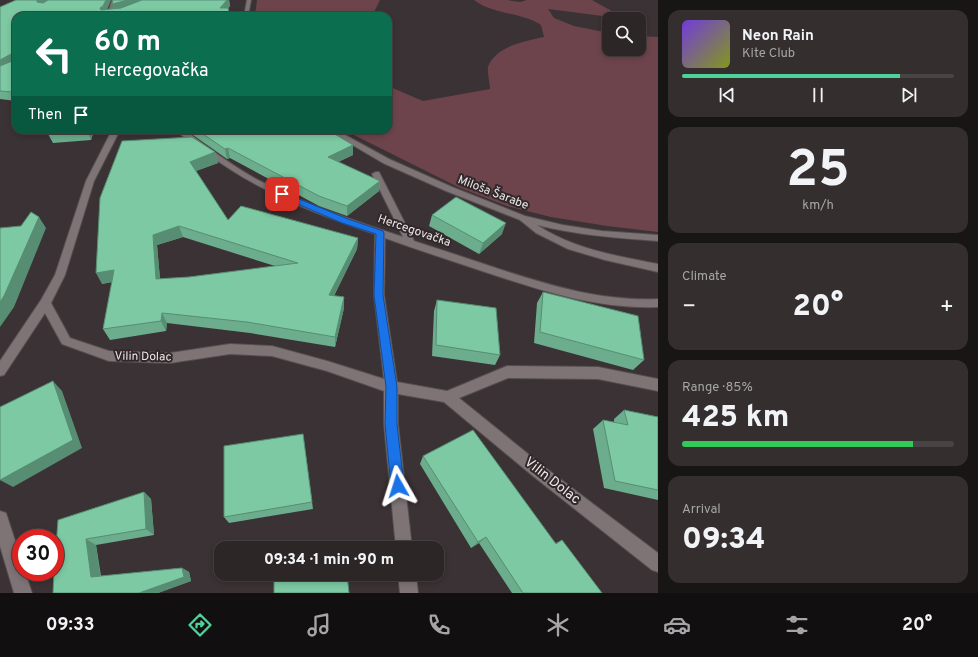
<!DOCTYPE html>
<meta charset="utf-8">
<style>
:root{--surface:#2c2627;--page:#342e2f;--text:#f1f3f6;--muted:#a6a5a7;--line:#484344;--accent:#4dd39a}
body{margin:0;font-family:Overpass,sans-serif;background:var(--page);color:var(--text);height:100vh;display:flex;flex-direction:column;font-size:15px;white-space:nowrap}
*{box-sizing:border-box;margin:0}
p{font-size:13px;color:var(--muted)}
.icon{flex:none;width:22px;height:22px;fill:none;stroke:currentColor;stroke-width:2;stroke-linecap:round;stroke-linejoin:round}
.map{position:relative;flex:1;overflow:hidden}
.drawer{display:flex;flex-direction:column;gap:10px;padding:10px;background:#181515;width:320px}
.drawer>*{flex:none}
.top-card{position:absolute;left:12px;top:12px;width:380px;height:122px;border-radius:12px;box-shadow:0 2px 6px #0003,0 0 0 1px var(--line);background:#0b6e4f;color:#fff;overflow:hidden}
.tools{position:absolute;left:602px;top:12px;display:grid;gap:8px}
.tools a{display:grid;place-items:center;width:44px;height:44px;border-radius:8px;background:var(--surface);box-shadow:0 2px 6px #0003,0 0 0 1px var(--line);font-size:20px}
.speed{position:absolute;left:12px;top:529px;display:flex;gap:8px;font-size:20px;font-weight:700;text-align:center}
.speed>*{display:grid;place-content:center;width:52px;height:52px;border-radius:50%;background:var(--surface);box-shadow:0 2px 6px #0003,0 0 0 1px var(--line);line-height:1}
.speed .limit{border:6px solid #d22;background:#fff;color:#111}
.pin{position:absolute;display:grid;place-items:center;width:34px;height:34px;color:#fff;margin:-17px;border-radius:8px;box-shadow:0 2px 6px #0006}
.me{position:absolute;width:44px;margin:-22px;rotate:354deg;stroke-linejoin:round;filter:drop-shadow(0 0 3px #0008)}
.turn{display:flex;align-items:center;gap:14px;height:84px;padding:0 16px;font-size:18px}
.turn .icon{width:52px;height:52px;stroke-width:2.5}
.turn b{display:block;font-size:28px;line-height:34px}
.then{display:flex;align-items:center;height:38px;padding:0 16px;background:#0003;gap:8px;font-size:15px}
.big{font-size:30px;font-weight:800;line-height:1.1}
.drawer .widget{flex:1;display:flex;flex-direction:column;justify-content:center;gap:6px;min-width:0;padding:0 14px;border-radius:12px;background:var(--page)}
.drawer .dial{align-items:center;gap:0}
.dial b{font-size:52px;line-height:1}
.song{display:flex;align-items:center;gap:12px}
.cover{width:48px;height:48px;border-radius:6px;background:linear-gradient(135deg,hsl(260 70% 55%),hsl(70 70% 35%))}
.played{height:4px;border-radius:2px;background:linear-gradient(90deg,var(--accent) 80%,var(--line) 80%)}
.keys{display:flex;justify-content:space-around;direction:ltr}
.heat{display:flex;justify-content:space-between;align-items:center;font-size:22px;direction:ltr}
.charge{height:6px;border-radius:3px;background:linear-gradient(90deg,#34c759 85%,var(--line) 0)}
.trip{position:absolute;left:214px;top:541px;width:230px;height:40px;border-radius:12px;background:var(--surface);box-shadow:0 2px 6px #0003,0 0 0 1px var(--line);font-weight:800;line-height:40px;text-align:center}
.menu{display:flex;height:64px;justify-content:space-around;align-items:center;background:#120f10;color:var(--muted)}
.menu .icon{width:28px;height:28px}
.menu .current{color:var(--accent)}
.menu b{font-size:18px;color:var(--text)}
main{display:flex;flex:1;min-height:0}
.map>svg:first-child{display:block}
</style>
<main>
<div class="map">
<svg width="658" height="593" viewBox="0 0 658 593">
<rect width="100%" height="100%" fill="#3a3234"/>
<!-- green -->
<path fill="#6d444c" d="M257 0H380L372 16H255Z
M474 0H507L520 2 527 0H592L626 19 548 9 554 18 574 26 609 33V49H639V36L658 37V232L607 226 551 217 507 206 458 187 344 130H388V86L423 101 490 89C490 83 487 73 488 67 495 46 526 41 544 37L541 25C521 12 494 15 474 0Z"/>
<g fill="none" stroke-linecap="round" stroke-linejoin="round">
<defs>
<path id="minor" d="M112 0H116L111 16H107Z
M247 0H251L248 16H244Z
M112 130H120L94 181 65 275 51 303 70 338 109 351 170 353 230 344 272 346 327 361 384 379 374 295 375 234C316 214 259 192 208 154 197 147 185 139 176 130H185C209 148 233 167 260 181 306 205 355 221 403 237L372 174 376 172H379L414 241C444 251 473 260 502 270 555 287 602 301 658 299V307C599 309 549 293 494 275 458 263 421 251 385 238L384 295 397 382 447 391 507 366 598 367 658 379V391L598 379 508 378 459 398 543 466 658 553V572L652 570 533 476 444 402 398 394V424L412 548H396L384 424V391L327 371 272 356 230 354 170 363 109 361 62 344 45 313 4 375 0 376V361L41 300 55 275 86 181Z
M327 130H336L389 159 452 187 525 216 563 225 602 231 658 235V241C617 238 577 235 537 225 573 249 617 256 658 264V272L605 260 568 249 536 233 520 220 446 191 383 163Z
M0 511 6 513 8 519 21 559V572H25L32 593H14L0 546Z
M398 574H416L418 593H400Z"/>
</defs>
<!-- minor casing -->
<use href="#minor" stroke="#564f50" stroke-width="2"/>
<!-- minor -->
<use href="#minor" fill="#7e7476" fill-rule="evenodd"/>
</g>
<!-- wall -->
<path fill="#6bad8c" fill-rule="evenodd" d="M113 0H229L230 6 228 8 16 16V101L0 99V7L107 9H113Z
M50 130H94L91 140 53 143 48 134Z
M186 130H328L353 155 338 162 380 181 379 191 347 216 319 206 230 158 227 159Z
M215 152 218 163 196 171 228 220 358 238 357 249 334 296 344 297V308L335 347 250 333 167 323 166 331 110 340 103 329 112 282 102 284 100 198ZM183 237 275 266 189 277 160 279 157 245Z
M432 215 502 234 479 254 429 226Z
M543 292 644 360 633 370 534 343 537 303Z
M437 300 500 355 495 365 432 356 434 311Z
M624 410 658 417V500L604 488 593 429 603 420 614 422V419Z
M303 434 313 509 229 523 224 517Z
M423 456 556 543 562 540 602 593H512L479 543 471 548 420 464Z
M144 492 151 499 154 535 96 545 101 576 182 568 189 572 191 581 158 593H53L55 560Z"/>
<!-- shaded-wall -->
<path fill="#578d72" d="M37 0H51L40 7 37 2Z
M106 0H111L106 13 103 16 100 8Z
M128 0H144L114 11 112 4Z
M227 0H229L230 6 221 16 220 8Z
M11 54 15 63 0 70V60Z
M16 90V100L12 92Z
M87 130H94L91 140Z
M353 145V155L328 167V157Z
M228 148 230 158 227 159 225 149Z
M215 152 218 163 193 172 190 162Z
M380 181 379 191 347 216V206Z
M39 217 46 228 14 307 0 327V302Z
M506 223 502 234 479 254 483 243Z
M179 226 183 237 157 245 161 290 156 279 153 235Z
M358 238 357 249 329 305V295Z
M114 270 120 280 102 284 96 273Z
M344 297V308L335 347V337Z
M162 313 167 323 166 331 161 321Z
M53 381 62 391 82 448 13 487 0 480Z
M144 492 151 499 154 535 146 529Z
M486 537 479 543 471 548 478 542Z
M86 539 96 545 101 581 91 577Z
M182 568 189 572 191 581 158 593H139Z"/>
<!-- building -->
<path fill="#7cc9a3" stroke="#578d72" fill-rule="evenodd" d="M16 0H37V2L43 3 48 0H106L103 6 100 8 101 10 121 8 142 0H227L220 8H228L230 16H16V90L12 92 0 91V66L12 61 13 55 11 54 0 60V7Z
M113 0H128L112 4Z
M50 130H87L48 134Z
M197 130H328L353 145 328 157 380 181 347 206 319 196 228 148 225 149Z
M192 137 215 152 190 162 228 220 241 206 358 238 329 295 344 297 335 337 247 322 162 313 161 321 103 329 114 270 96 273 100 198 122 141ZM179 226 298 263 189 277 156 279 153 235Z
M456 197 506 223 483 243 432 215Z
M31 212 39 217 4 296 0 302V228L21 226Z
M543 292 638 316 644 360 540 332Z
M437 300 496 308 500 355 436 345Z
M53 381 73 440 0 480V407Z
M624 410 658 417V490L615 481 603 420 628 425Z
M473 430 556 544 562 540 602 593H523L486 537 478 542 423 456Z
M303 434 312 502 224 517V446Z
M144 492 146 529 86 539 91 577 182 568 184 577 139 593H53L54 572H55V560L58 520Z
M274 574H347L349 593H274Z"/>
<!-- route -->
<path fill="#1a73e8" stroke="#114b97" d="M282 192 348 219 383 231 384 233 383 295 397 387V424L404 486 402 490 398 492 393 490 391 486 385 424 386 387 374 295 376 234 342 223 279 196 278 194Z"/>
<g text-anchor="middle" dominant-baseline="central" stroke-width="4" stroke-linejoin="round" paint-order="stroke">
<!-- street labels -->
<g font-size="12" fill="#ece7e8" stroke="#30282a">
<text transform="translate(493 193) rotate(21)">Miloša Šarabe</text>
<text transform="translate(414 231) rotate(19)">Hercegovačka</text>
<text transform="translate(143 357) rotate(1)">Vilin Dolac</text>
</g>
<!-- near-street labels -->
<g font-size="14" fill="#ece7e8" stroke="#30282a">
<text transform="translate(552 481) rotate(38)">Vilin Dolac</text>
</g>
</g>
</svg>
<div class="tools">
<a><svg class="icon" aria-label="search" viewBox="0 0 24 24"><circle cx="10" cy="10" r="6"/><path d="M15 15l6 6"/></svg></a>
</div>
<div class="speed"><div class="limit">30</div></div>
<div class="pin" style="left:282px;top:194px;background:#d93025"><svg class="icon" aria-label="arrive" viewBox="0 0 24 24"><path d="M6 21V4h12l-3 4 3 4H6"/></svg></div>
<svg class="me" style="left:398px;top:486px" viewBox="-20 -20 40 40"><path d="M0-17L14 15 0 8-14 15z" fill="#1a73e8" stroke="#fff" stroke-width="4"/></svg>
<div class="trip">09:34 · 1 min · 90 m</div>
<div class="top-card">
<div class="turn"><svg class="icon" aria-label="left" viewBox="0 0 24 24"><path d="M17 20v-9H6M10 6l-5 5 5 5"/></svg><div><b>60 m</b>Hercegovačka</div></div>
<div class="then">Then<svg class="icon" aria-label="arrive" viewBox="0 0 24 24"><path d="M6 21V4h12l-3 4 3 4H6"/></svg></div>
</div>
</div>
<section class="drawer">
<div class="widget">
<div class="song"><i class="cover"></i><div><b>Neon Rain</b><p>Kite Club</p></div></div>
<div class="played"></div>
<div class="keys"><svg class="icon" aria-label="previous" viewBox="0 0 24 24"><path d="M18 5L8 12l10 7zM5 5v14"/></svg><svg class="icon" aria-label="pause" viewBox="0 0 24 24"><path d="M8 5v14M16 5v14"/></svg><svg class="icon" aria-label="next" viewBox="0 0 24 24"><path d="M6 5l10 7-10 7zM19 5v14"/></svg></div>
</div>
<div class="widget dial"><b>25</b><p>km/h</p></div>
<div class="widget"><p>Climate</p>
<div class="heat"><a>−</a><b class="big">20°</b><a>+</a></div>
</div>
<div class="widget"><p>Range · 85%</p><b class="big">425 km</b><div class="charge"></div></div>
<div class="widget"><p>Arrival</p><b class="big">09:34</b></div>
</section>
</main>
<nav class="menu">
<b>09:33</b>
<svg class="icon current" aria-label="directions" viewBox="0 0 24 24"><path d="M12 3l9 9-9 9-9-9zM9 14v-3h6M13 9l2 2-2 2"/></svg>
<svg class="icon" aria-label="music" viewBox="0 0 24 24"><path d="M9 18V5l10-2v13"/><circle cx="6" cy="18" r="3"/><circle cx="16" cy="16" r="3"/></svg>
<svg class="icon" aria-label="phone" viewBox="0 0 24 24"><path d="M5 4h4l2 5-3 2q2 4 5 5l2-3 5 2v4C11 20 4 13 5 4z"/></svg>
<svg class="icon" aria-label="climate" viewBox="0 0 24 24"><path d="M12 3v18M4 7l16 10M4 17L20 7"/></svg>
<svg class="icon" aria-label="car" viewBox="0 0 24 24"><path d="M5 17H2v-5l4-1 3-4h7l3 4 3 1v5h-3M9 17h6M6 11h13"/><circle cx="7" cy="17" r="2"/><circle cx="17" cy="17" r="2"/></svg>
<svg class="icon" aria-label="filters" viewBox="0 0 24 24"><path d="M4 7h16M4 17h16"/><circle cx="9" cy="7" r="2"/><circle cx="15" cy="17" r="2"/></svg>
<b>20°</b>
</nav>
